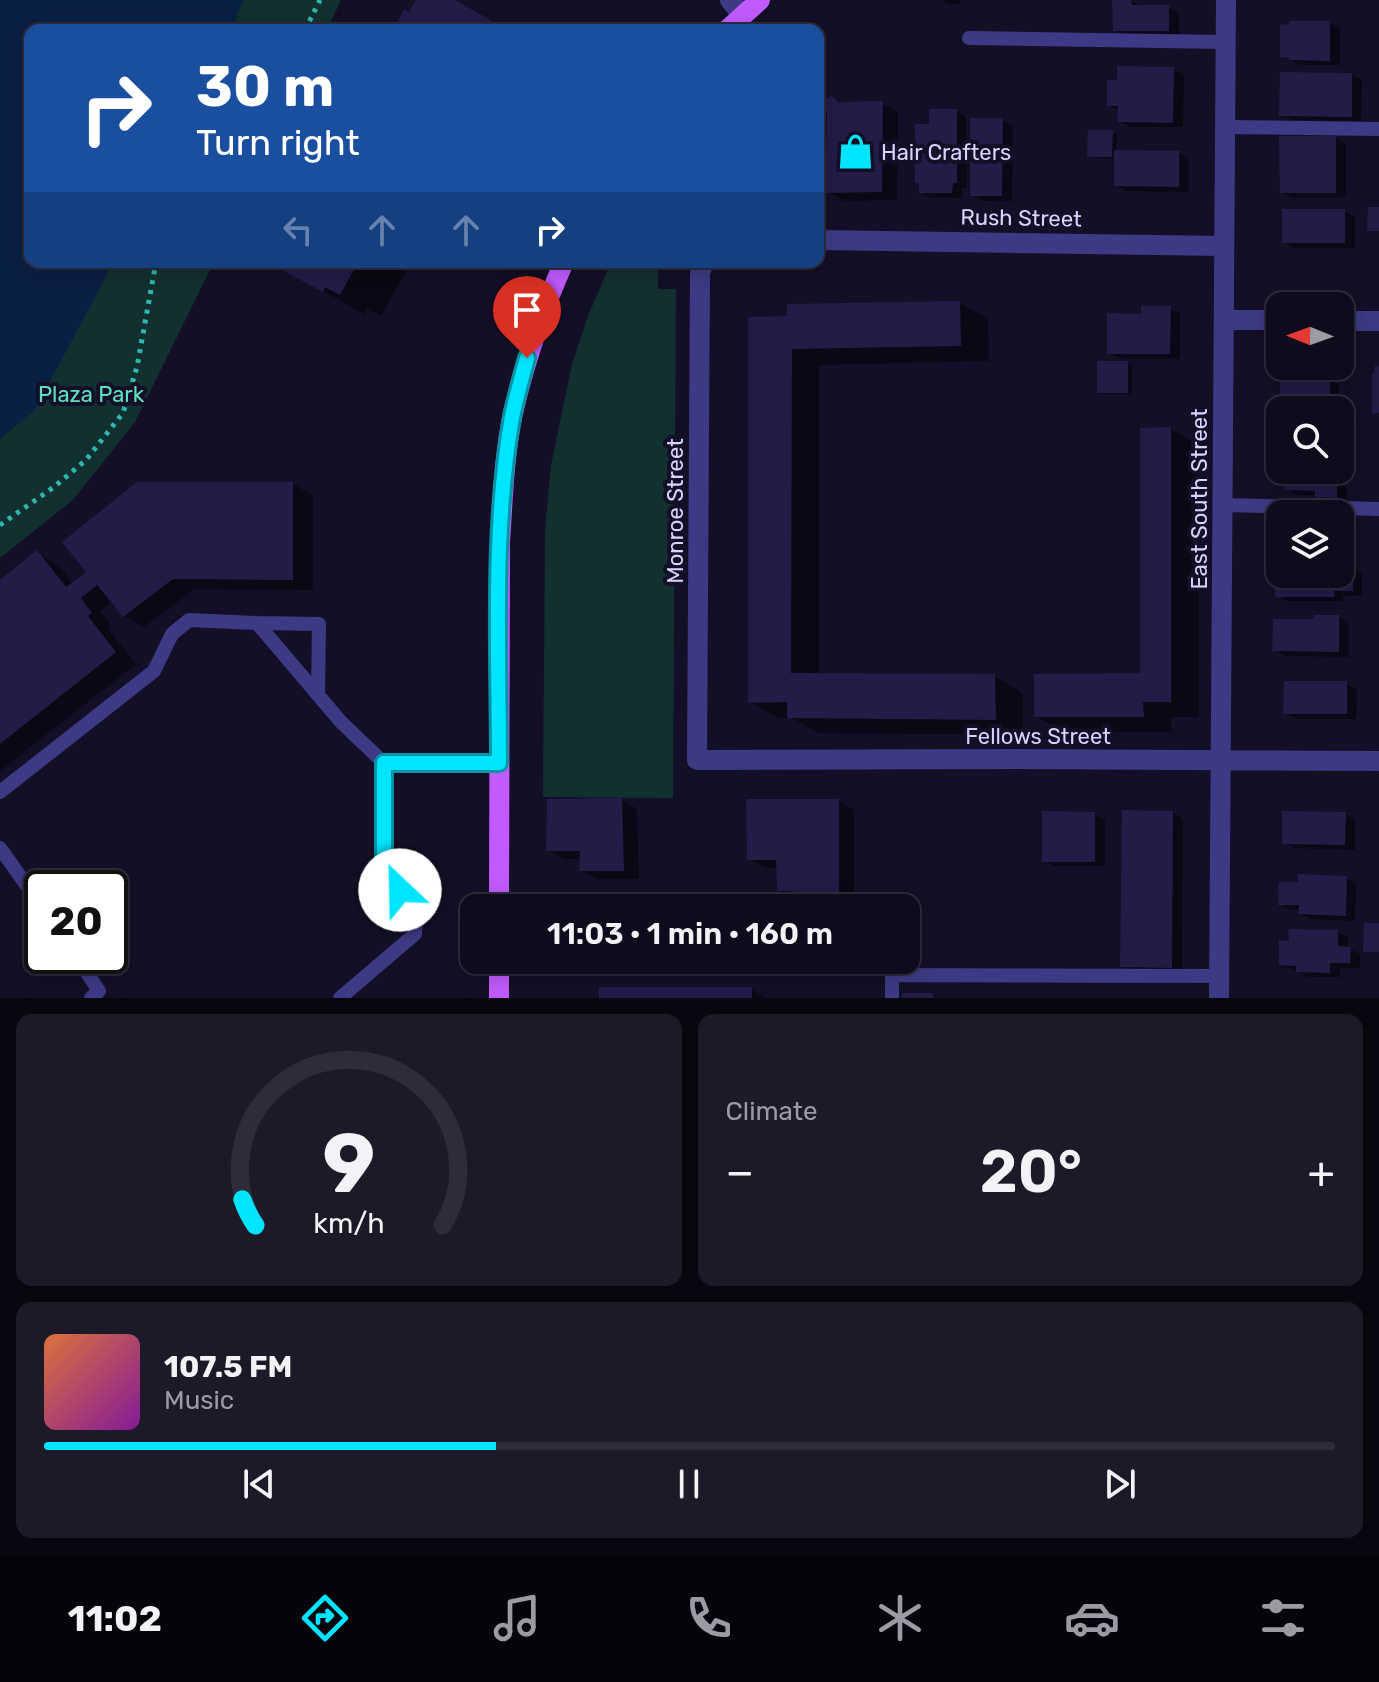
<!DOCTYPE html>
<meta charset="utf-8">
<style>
:root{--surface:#0e0b1c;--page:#1c1929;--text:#f1f3f6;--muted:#9b9ba3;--line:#2e2b3b;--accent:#00e5ff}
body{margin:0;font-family:Rubik,sans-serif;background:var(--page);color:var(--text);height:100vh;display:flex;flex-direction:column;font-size:30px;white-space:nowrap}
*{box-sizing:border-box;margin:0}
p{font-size:26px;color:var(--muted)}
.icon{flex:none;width:44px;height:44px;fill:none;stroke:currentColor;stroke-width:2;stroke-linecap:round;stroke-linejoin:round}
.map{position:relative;height:998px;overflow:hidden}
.side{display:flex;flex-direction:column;gap:16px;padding:16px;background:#08060f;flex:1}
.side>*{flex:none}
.top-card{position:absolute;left:24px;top:24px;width:800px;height:244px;border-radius:16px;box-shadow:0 4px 20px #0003,0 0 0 2px var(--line);background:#1a4fa0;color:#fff;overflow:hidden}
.needle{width:52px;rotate:271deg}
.controls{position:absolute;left:1266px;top:292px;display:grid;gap:16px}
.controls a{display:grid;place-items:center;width:88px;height:88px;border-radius:16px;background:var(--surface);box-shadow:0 4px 20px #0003,0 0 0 2px var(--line);font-size:40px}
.speed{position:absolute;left:24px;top:870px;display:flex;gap:16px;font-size:40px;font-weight:700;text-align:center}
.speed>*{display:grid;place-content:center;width:104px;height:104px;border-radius:50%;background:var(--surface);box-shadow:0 4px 20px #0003,0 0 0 2px var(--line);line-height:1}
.speed .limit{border:4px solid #111;border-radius:12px;background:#fff;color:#111}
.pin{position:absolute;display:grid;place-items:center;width:68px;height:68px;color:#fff;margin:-82px -34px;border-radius:50% 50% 50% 0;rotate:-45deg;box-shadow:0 0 8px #0007}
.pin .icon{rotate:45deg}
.me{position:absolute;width:88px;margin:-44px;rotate:336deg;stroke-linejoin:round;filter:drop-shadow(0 0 6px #0008)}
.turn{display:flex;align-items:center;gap:28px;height:168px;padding:0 40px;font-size:36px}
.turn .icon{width:104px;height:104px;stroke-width:2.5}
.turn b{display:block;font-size:56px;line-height:68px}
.lanes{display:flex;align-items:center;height:76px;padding:0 40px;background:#0003;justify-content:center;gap:40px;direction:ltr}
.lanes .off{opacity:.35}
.big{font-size:60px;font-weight:600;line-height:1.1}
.side .tile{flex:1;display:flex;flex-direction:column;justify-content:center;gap:12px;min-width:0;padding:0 28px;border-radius:16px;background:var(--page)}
.side .dial{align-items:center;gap:0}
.dial svg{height:208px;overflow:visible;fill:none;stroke:var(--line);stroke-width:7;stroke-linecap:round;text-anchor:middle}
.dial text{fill:var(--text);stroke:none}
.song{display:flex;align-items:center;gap:24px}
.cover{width:96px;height:96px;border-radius:12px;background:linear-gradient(135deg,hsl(20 70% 55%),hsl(290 70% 35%))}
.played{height:8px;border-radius:4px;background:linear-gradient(90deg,var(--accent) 35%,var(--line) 35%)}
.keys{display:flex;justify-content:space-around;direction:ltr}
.heat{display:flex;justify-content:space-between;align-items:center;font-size:44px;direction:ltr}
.side .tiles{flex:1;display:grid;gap:16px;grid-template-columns:1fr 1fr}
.tile:last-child{grid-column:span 2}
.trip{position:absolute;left:460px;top:894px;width:460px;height:80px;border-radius:16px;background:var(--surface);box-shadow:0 4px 20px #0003,0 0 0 2px var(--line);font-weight:600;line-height:80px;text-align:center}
.dock{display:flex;height:128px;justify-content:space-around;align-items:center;background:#06040b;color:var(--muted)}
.dock .icon{width:56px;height:56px}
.dock .active{color:var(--accent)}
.dock b{font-size:36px;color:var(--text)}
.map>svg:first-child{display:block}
</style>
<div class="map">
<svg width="1379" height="998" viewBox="0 0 1379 998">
<rect width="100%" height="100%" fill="#130f26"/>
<!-- green -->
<path fill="#12302f" d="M230 0H341L327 30H220Z
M102 262H214L135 422 73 500 0 558V424Z
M611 262H658V289H676L673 798 543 797 545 530 551 465 572 364 588 316Z"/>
<!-- water -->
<path fill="#0a1f44" d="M0 0H243L232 30H30V262H114L34 411 0 439Z"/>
<!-- shadow -->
<path fill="#0007" d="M418 0H451L504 30H395L410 14Z
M941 0H960V4H948Z
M1114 0H1131L1142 7H1168L1179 13V36H1125L1115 30Z
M1330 23 1340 29V65H1301L1282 56 1291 27Z
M1174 69 1184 75 1183 127H1130L1120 121V111L1109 105Z
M1352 75 1362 80 1361 121 1292 120 1282 115Z
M831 98 843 104H883L898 112 897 200 844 201 828 192Z
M956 111 966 117 967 188H962V198H931L921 192V184L917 182 931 126Z
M1002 120 1013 126 1012 201H982L972 195Z
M1112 132 1117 135 1116 152 1179 153 1189 159V192L1126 191 1116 185V159L1094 158 1089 156Z
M1335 138 1346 144V197L1292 198 1282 192Z
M1345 211 1355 217V248H1294L1284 242Z
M284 262H411L381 316 367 309 364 314 283 268 286 263Z
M960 303 988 319 989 361 819 365V675L995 676 1023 693V735L818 733 792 718H778L750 702 789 317Z
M1170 308 1180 314V359L1119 358 1109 353 1143 316Z
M1128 363 1132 366V395L1103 394 1099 392Z
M1329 379 1339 385V410H1282Z
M1171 429 1199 445V717H1171L1172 732H1064L1036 716 1142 675Z
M1286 470 1328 471 1338 476V482L1347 488V502H1327L1316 495H1296L1286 489Z
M293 484 313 496V590L194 589 144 627 124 616 112 601 100 611 111 625 108 629 136 664 0 771V582L37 553 58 565 73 584Z
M1280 542V574H1340V553H1344L1355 559V569L1362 574V595L1343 596V601H1287L1277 596Z
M1339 617 1349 623V657L1285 656 1274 650 1316 621Z
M1346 684 1357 689 1356 719H1296L1285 713Z
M622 800 637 809 639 879H597L581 870 582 859H564L548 850Z
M839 801 854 810V908H795V899L779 890 778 868H765L749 859Z
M1173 813 1183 819 1182 972H1133L1122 966Z
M1095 814 1105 820V866H1054L1044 861Z
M1345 814 1355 820V850L1294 848 1284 843Z
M1346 878 1356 884 1355 921 1311 919 1300 913V910H1290L1280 904Z
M1338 932 1348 938V948L1360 954V968H1340V977H1308L1281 964 1291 943Z
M751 989 766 998H601Z"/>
<!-- building -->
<path fill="#241b47" d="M416 0H455L492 21 487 30H393L404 9 409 12Z
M1112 0H1131L1132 5H1169V31H1113Z
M1289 21H1330V61L1289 60V58L1280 57V24L1289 25Z
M1117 66 1174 67 1173 123 1117 122 1118 106H1107V80H1117Z
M1280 72 1352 73V117L1279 116Z
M831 95 838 102 883 101 882 192 826 193 827 113 820 106Z
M929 109H957V183H953L952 193H919V183H915V124H929Z
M970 118H1003L1002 196H970Z
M1088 130H1113L1112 157H1087Z
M1279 136H1336V193H1280Z
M1114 150 1179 151V187L1114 186Z
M1368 207H1379V231H1367Z
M1282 209H1345V243H1282Z
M284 262H358L340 295 325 287 323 292 280 269Z
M960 301 961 346 792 349 791 673 995 674 996 720 787 718V702L748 703V317L787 316V304Z
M1141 306H1171L1170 354H1107V313L1141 314Z
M1097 361H1128V393H1097Z
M1375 366H1379V413H1372V374H1374Z
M1280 377H1330V410H1280Z
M1171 427V702H1143L1144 717H1034V674L1140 673V428Z
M1284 470H1328V480H1337V498L1315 497V491L1284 490Z
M137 482H293V580L173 579 123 617 97 585 81 598 92 613 88 616 116 652 0 744V580L37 550 66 587 86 572 62 542Z
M1280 540V574H1340V551H1345V566H1353V591H1334V597H1275V546Z
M1314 615H1339V652L1272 651 1273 619H1314Z
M1284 681H1347V714H1283Z
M622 798 624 871H579L580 851H546L547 799Z
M746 799H839V908H793V891H777L776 860H747Z
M1122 810 1173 811 1172 968 1120 967Z
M1042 811 1095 812V862H1042Z
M1282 811 1346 812 1345 845 1282 844Z
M1298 874 1347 876 1346 916 1298 914 1299 905H1278L1279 882H1298Z
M1364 923H1379V952H1363Z
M1288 929 1338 930V946L1351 947 1350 963H1330V973L1296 972V966L1279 965V940L1289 941Z
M599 987H752V998H599Z
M902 993H933V998H902Z"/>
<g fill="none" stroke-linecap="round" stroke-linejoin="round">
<!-- path -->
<path stroke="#2fb8b0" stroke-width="5" stroke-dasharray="4 6" stroke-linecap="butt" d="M305 30 320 0
M0 525 54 487 86 460 123 413 137 367 156 262"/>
<!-- service -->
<path stroke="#3d3a85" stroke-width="14" d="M969 38 1225 42
M1225 127 1379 129
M1223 505 1379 509
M257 623 319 624 318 695
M0 792 154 671 172 634 189 620 257 623 341 722 384 763H499
M0 848 42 907
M76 956 99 991 91 998
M340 998 415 934 416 914 384 865V763
M892 998V975L1219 976"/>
<!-- minor -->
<path stroke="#3d3a85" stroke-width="20" d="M730 0 742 15
M818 240 1224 246
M704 262 700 273 697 760 1018 759 1379 761
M1224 320H1280
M1340 321H1379
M1219 998 1226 0"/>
<!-- primary -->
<path stroke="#c25bff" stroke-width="20" d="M727 30 760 0
M499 908 500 542C503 499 504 455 513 413 525 361 542 311 564 262
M499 998V960"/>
</g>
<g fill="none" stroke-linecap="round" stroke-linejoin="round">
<defs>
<path id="route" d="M400 890 384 865V763H499C499 649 492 530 512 417 516 397 522 377 527 358"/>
</defs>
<!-- route casing -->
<use href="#route" stroke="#0095a6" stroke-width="20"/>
<!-- route -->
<use href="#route" stroke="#00e5ff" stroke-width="14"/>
</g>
<!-- icons -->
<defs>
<symbol id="shop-bare" viewBox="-9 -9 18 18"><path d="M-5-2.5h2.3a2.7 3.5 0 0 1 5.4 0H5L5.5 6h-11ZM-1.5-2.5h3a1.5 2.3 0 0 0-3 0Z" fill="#00e5ff" stroke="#130f26" stroke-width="2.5" paint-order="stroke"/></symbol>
</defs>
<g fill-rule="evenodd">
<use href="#shop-bare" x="830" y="126" width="51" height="51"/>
</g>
<g text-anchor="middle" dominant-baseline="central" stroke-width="8" stroke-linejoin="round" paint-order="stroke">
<!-- poi labels -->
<g font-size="22" fill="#d9d4ff" stroke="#130f26" text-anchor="start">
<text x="881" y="152">Hair Crafters</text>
</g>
<!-- street labels -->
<g font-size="22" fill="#d9d4ff" stroke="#130f26">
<text transform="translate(1021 218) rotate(1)">Rush Street</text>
<text transform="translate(1199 499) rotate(-90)">East South Street</text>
<text transform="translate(675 511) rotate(-90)">Monroe Street</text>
<text x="1038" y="736">Fellows Street</text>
</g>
<!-- park labels -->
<g font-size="22" fill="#5fe0c0" stroke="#130f26">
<text x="91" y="394">Plaza Park</text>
</g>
</g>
</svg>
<div class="controls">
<a><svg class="needle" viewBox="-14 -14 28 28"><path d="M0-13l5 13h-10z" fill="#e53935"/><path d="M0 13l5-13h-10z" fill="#9b9ba3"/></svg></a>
<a><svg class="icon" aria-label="search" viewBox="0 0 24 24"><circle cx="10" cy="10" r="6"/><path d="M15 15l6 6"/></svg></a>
<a><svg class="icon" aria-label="layers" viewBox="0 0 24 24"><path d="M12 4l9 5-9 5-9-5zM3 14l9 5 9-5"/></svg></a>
</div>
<div class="speed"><div class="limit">20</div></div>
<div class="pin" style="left:527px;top:358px;background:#d93025"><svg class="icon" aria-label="arrive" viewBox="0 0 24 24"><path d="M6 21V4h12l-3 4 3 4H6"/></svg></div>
<svg class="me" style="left:400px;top:890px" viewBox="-20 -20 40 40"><circle r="19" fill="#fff"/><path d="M0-13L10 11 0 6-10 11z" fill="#00e5ff"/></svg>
<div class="trip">11:03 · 1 min · 160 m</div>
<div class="top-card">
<div class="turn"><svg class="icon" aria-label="right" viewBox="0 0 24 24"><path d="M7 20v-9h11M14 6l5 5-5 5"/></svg><div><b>30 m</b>Turn right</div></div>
<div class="lanes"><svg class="icon off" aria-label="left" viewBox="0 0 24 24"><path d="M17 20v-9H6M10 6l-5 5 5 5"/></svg><svg class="icon off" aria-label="ahead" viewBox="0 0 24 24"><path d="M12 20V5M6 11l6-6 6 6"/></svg><svg class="icon off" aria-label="ahead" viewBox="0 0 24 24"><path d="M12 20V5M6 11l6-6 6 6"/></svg><svg class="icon" aria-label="right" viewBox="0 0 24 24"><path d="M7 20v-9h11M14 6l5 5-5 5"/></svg></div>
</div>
</div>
<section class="side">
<div class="tiles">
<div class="tile dial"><svg viewBox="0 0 100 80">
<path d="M14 69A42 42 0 1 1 86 69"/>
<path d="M14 69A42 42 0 0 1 9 59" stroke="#00e5ff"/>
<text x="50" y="56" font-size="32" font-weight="700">9</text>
<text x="50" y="72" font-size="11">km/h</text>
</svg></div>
<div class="tile"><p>Climate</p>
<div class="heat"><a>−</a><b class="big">20°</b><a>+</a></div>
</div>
<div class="tile">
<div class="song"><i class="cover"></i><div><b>107.5 FM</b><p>Music</p></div></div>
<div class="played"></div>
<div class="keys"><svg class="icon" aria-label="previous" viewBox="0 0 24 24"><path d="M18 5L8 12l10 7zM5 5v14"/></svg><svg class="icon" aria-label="pause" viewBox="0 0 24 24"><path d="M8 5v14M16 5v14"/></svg><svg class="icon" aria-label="next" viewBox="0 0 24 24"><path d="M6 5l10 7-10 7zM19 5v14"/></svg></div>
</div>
</div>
</section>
<nav class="dock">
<b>11:02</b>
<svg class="icon active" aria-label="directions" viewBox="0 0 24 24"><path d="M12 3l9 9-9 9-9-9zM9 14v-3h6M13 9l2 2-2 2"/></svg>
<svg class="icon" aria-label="music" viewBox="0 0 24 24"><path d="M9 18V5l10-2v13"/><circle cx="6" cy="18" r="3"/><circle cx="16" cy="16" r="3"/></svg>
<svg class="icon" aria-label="phone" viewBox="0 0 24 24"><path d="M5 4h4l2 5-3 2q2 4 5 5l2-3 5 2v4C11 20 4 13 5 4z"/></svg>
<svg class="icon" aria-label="climate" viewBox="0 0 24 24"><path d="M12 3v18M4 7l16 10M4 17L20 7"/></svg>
<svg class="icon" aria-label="car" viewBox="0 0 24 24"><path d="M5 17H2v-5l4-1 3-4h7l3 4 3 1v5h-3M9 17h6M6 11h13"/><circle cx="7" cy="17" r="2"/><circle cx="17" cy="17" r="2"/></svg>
<svg class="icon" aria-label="filters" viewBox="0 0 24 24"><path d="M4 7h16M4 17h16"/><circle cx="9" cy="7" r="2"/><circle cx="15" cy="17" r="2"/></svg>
</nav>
